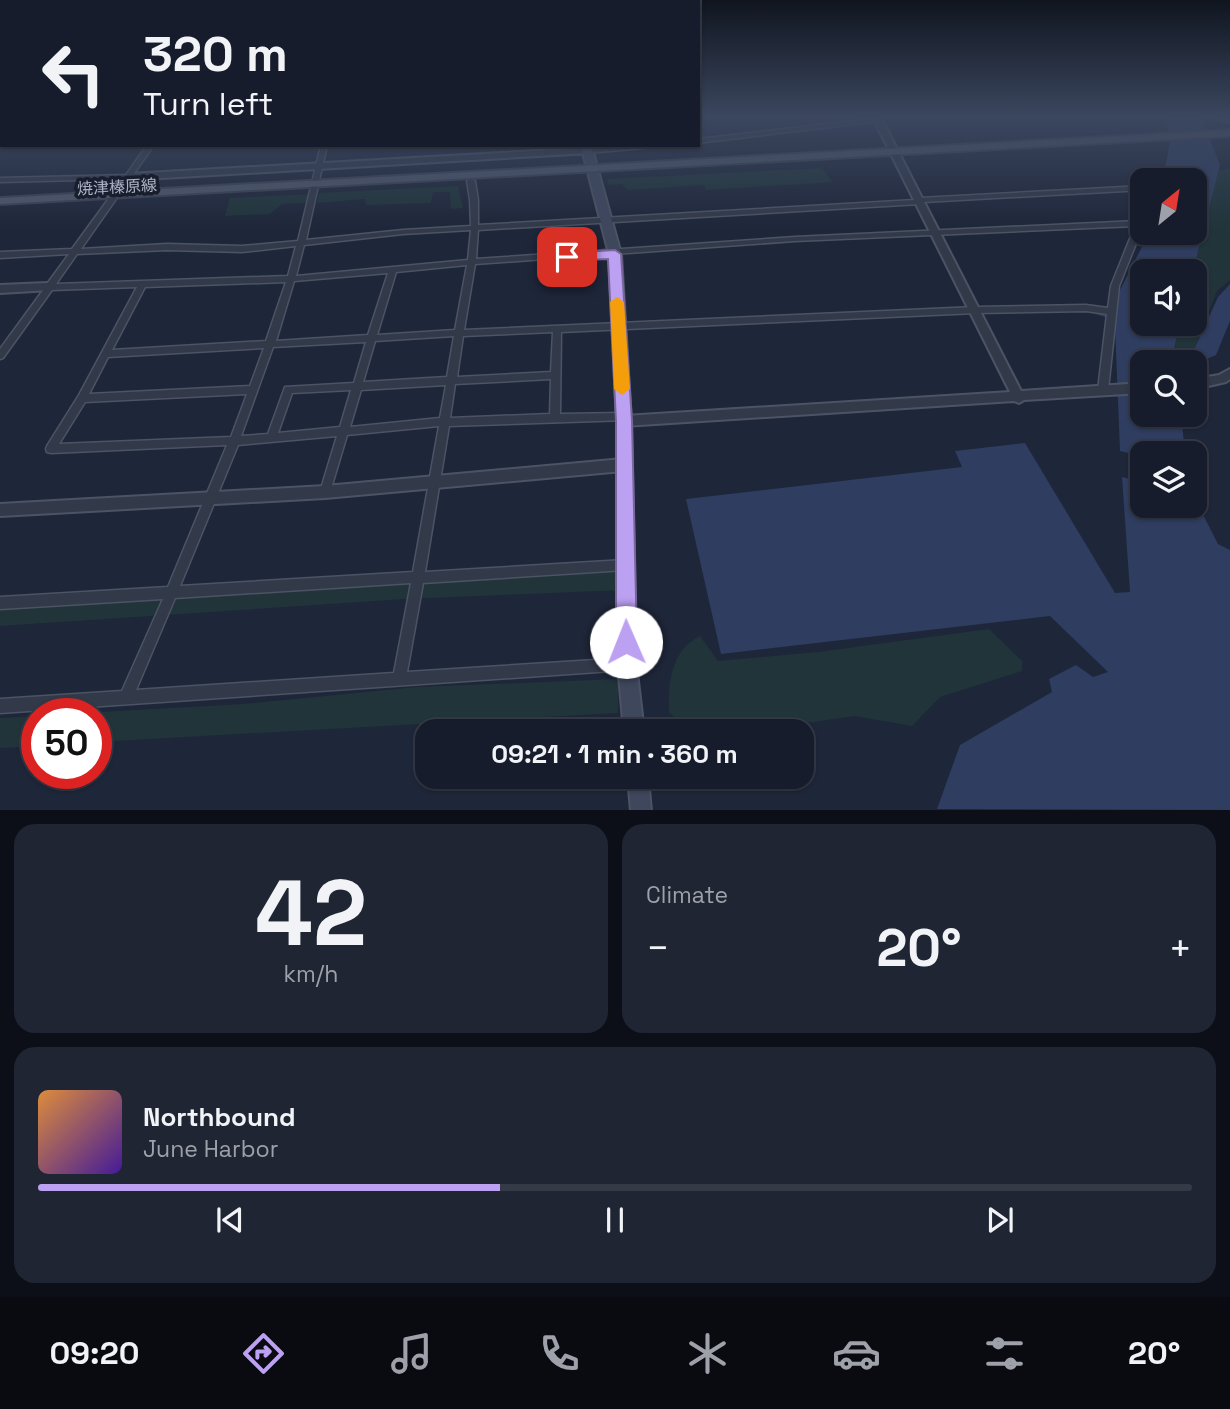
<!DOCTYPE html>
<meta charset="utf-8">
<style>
:root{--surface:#161c2b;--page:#1f2533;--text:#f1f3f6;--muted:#9ea1a9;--line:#353a47;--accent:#bca0f2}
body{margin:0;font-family:"Space Grotesk","Noto Sans JP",sans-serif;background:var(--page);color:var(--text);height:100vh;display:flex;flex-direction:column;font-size:26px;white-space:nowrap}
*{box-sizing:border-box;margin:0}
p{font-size:23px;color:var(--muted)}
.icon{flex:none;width:38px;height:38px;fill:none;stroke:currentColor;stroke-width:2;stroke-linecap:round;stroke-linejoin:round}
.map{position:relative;height:810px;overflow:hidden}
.sheet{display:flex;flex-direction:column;gap:14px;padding:14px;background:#0c0f18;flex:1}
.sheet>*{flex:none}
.hud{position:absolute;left:0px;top:0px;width:700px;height:147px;box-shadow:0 2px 5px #0004,0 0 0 2px var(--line);background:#161c2b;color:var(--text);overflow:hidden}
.needle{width:46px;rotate:30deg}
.fabs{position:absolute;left:1130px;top:168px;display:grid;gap:14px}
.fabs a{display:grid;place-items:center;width:77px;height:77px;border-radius:14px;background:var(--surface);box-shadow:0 2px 5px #0004,0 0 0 2px var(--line);font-size:35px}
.speed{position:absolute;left:21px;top:698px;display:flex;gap:14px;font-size:35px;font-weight:700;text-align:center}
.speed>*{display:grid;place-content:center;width:91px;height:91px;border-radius:50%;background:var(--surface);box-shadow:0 2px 5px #0004,0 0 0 2px var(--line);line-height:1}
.speed .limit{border:10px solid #d22;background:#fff;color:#111}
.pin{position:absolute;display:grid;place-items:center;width:60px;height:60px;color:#fff;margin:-30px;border-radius:14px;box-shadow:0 4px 10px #0006}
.me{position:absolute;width:77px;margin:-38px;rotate:359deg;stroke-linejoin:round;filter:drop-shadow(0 0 5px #0008)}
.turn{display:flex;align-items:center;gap:24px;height:147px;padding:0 28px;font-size:32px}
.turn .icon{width:91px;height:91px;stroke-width:2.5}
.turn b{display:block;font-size:49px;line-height:60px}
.big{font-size:52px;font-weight:800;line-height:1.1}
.sheet .widget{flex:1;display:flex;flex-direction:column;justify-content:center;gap:10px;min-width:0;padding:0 24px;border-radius:21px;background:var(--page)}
.sheet .dial{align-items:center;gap:0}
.dial b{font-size:91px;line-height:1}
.song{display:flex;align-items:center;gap:21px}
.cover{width:84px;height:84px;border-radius:10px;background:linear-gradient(135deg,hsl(30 70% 55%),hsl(260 70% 35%))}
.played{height:7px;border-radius:4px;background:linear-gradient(90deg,var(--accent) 40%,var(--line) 40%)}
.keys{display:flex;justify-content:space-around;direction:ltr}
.heat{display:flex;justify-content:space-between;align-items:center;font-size:38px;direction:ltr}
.sheet .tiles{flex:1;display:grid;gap:14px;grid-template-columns:1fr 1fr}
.widget:last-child{grid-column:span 2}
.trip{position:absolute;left:415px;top:719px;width:399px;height:70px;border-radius:21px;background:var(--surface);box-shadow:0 2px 5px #0004,0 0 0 2px var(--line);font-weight:800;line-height:70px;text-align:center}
.dock{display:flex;height:112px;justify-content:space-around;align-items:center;background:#090b11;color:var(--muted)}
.dock .icon{width:49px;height:49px}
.dock .active{color:var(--accent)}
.dock b{font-size:32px;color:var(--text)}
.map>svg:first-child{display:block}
</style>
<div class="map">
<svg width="1230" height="811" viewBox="0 0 1230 811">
<rect width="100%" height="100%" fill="#1e2639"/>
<!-- green -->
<path fill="#20343a" d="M822 168 833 182 706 190 704 185 628 190 622 184 609 185 607 179Z
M1230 168V280L1217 291 1192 355 1173 353 1180 324H1195V271H1192L1215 172Z
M458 186 463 208 451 209 450 192H433L431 203 366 205 365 199 317 203 319 193Z
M309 194 305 203 282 204 270 214 225 216 230 198Z
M625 565V590L404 599 0 626V603Z
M989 629 1022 661V671L940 697 912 726 855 716 750 731 680 723 669 712C668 683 671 650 700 636L718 661 818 652Z
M618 679V713L96 742V714H65L243 704 417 687Z
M37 716V746L0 748V718Z"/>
<!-- water -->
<path fill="#2e3d60" d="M1166 116H1201L1220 165 1193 271H1143V324H1180L1173 353 1191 356 1218 297 1230 284V321L1216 355 1195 364 1143 362V415H1181L1185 453H1143V456L1120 451 1114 302 1149 233H1195V180H1163L1170 141Z
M1025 443 1115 593 1130 592 1122 477 1143 482V506H1195V499L1218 544 1230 550V810L937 809 960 745 1052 692 1049 679 1076 665 1093 677 1108 672 1050 616 721 654 686 499 962 467 955 451Z"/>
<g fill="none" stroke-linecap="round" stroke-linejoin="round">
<!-- stream -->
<path stroke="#2e3d60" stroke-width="2.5" d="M1094 312 1106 316"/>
<defs>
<path id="minor" d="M1210 116H1220L1230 119V123Z
M878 118 881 120 880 121 698 143V139Z
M2 128V134H0V129Z
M147 145H154L81 249 167 244 242 246 298 241 321 145H327L306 240 403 230 471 226 470 200 467 181 471 179 475 181 478 200V225L915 200 919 198 1143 186V190L924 202 920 204 478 230 476 259 795 237 1137 221 1140 214H1143V226L1119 286 1108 390 1103 394 1098 390 1107 314 1086 311 976 313 561 332 560 414 624 413 627 414 629 417 627 420 449 426 425 572 625 560 629 561 631 565 629 569 625 570 423 583 407 672 627 658 631 660 633 664 631 668 627 670 0 713V699L122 691 163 599 0 609V597L168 587 227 445 51 453 47 452 46 449 47 446 79 395 137 287 52 290 3 358 0 359V349L44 289V285L47 284 69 254 0 258V252L72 249 123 179 0 182V178L126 175ZM1135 226 1111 286 1108 308 1086 305 976 307 464 330 475 264 795 241ZM471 230 468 260 296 276 304 245 403 234ZM296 246 288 276 56 284 77 254 167 250 242 252ZM467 265 455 330 377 335 396 272ZM388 273 368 335 276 341 294 281ZM286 282 266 341 112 350 145 287ZM553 332 551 372 457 377 463 336ZM454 336 447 377 363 382 375 341ZM366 342 354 383 285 387 268 434 241 436 273 347ZM264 348 250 386 89 394 108 357ZM551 379 550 414 450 418 455 384ZM446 385 440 418 350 427 361 390ZM351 390 340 427 278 433 292 393ZM247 394 231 437 59 444 85 402ZM439 426 413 572 180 586 238 445 337 436 320 492 321 495 325 497 329 495 330 492 347 435ZM411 583 394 673 136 690 175 598Z
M630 145H658L655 147 588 153 585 151 588 149Z"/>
<path id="tertiary" d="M872 116H880L1021 391 1143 383V393L1024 400 1019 403 1014 401 624 426 620 425 618 421 620 417 624 416 1010 392Z
M588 148 591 149V153L128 180 124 177 128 174Z
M47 283 51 284 52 287 51 290 0 293V285Z
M1230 369V379L1226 382 1195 389V379L1219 375Z
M623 459 628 461 630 465 628 469 623 471 325 498 0 516V504L325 486Z"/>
<path id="secondary" d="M581 145H591L621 254 631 421 636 664 644 732H624L618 664 617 421 609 254Z
M628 777H648L651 811H631Z"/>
<path id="primary" d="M1230 130V136L0 204V198Z"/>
</defs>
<!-- minor casing -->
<use href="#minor" stroke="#4c5364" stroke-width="3"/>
<!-- tertiary casing -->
<use href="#tertiary" stroke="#4c5364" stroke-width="4"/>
<!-- secondary casing -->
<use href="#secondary" stroke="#4c5364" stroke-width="4"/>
<!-- primary casing -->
<use href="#primary" stroke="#3b4253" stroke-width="4"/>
<!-- minor -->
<use href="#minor" fill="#323949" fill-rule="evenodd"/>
<!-- tertiary -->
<use href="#tertiary" fill="#323949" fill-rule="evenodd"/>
<!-- secondary -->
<use href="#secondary" fill="#3f475d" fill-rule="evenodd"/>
<!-- primary -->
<use href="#primary" fill="#4f576a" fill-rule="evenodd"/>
</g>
<!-- sky -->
<linearGradient id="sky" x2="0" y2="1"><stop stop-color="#10151f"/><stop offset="0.51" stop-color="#3b475f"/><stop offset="1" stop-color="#3b475f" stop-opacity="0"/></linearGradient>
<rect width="1230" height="229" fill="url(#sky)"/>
<!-- route -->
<path fill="#bca0f2" stroke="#7a689d" stroke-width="2" d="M615 250 621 254 632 421 637 642 634 650 626 653 619 650 616 642V421L608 259 567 261 561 257 567 253Z"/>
<!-- slow -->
<path fill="#f59e0b" d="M617 297 624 302 630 389 622 395 614 389 610 302Z"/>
<g text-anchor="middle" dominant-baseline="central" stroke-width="7" stroke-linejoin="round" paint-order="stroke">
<!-- far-street labels -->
<g font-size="16" fill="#acb3c6" stroke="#181e2e">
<text transform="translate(117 187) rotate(-3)">焼津榛原線</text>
</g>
</g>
</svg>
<div class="fabs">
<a><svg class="needle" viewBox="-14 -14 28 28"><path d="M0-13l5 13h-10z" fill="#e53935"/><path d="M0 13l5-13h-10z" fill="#9ea1a9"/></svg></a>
<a><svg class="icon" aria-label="sound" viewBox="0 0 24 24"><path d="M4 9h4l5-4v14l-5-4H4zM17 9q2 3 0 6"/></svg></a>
<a><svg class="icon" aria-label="search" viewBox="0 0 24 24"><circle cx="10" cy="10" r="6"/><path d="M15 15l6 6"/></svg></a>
<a><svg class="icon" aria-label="layers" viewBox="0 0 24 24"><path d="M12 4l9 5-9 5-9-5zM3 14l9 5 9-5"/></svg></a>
</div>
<div class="speed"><div class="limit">50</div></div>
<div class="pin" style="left:567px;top:257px;background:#d93025"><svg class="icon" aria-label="arrive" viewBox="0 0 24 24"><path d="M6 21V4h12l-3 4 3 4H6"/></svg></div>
<svg class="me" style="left:626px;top:642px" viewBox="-20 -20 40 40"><circle r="19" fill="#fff"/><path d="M0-13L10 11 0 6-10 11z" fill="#bca0f2"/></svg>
<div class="trip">09:21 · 1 min · 360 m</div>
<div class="hud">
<div class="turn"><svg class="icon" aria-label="left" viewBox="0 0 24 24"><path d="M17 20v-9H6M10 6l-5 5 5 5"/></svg><div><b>320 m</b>Turn left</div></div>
</div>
</div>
<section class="sheet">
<div class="tiles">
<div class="widget dial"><b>42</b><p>km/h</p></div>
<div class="widget"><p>Climate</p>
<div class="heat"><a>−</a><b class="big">20°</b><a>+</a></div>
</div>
<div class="widget">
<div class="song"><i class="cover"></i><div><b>Northbound</b><p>June Harbor</p></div></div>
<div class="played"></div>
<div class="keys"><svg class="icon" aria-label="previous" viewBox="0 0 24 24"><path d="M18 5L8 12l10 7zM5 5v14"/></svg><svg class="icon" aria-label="pause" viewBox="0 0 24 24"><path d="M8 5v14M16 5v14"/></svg><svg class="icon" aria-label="next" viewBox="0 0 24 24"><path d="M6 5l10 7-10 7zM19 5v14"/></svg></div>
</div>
</div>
</section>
<nav class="dock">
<b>09:20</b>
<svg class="icon active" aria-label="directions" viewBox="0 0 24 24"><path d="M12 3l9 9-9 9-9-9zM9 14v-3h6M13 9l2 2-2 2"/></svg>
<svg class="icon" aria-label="music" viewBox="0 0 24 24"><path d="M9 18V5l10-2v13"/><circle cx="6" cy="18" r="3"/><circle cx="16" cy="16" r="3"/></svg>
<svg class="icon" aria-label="phone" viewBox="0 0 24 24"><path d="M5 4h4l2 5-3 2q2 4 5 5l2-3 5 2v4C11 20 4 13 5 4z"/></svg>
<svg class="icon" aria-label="climate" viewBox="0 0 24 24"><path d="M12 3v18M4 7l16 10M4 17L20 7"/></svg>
<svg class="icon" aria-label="car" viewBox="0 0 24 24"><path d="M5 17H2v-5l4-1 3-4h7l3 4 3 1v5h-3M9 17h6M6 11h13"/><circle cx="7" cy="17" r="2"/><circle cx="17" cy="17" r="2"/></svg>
<svg class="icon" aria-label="filters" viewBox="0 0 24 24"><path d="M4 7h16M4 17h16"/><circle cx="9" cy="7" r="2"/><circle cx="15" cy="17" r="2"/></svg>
<b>20°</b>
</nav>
